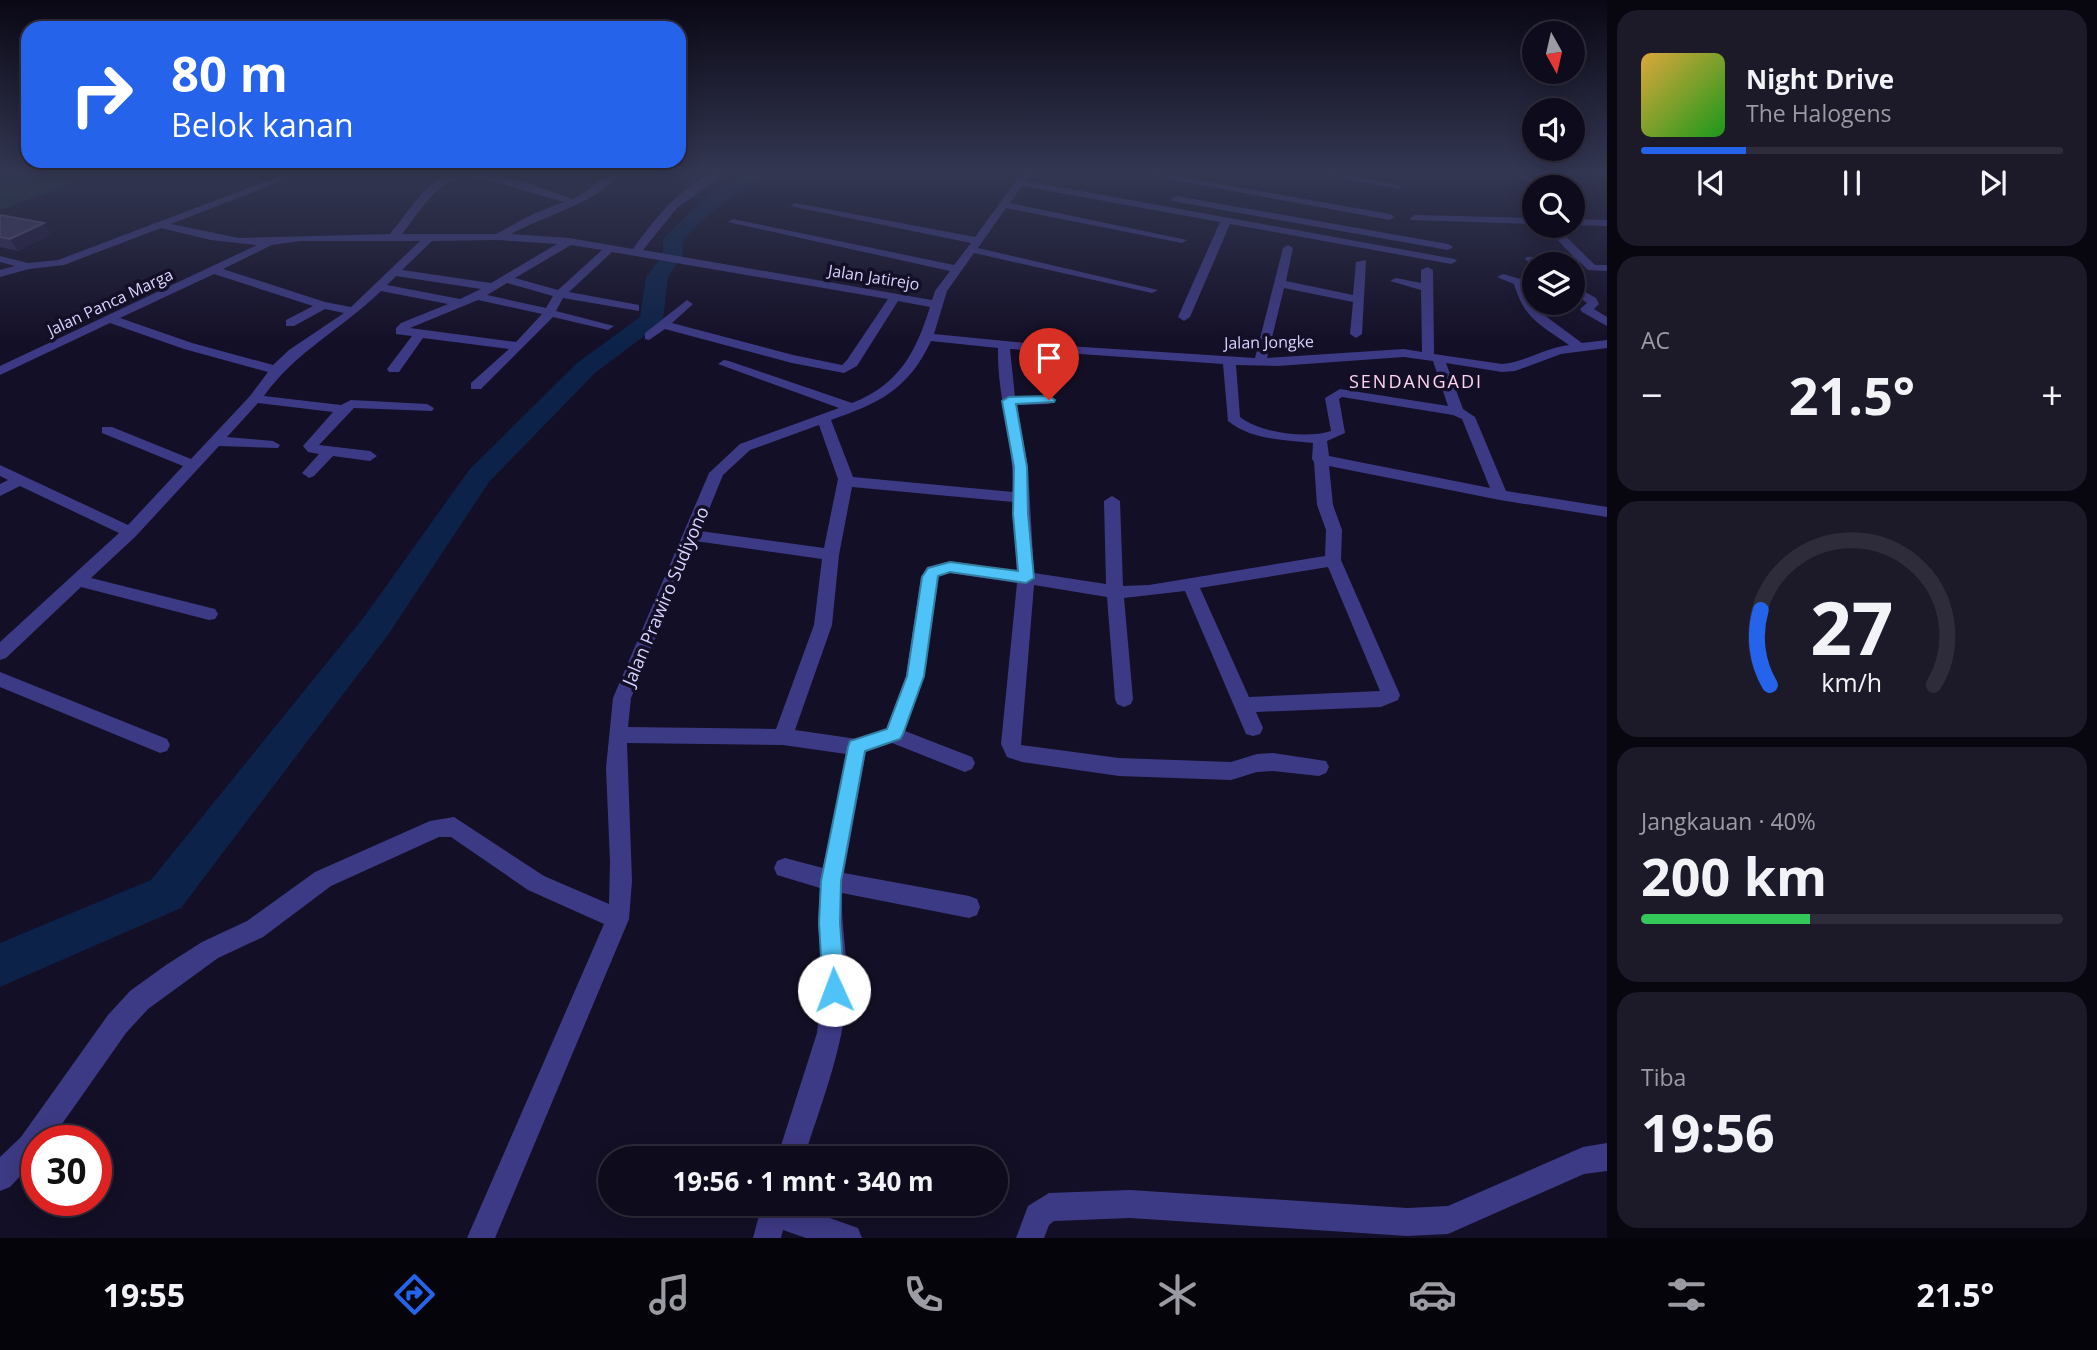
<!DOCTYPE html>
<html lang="id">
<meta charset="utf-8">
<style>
:root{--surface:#0e0b1c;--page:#1c1929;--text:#f1f3f6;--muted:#9b9ba3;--line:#2e2b3b;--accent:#2563eb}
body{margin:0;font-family:"Open Sans",sans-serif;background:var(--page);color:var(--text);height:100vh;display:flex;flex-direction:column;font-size:26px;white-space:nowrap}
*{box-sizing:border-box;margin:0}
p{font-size:23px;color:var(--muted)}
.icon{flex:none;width:38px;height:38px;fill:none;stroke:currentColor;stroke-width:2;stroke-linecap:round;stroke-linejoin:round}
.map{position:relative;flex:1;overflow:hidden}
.details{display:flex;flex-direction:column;gap:10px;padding:10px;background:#08060f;width:490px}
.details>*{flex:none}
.banner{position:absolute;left:21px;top:21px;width:665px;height:147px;border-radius:21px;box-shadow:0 4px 18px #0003,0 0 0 2px var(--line);background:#2563eb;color:#fff;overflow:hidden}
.needle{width:46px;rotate:172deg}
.controls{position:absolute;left:1522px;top:21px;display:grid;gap:14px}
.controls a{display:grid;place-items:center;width:63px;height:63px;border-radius:50%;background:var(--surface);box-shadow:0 4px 18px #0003,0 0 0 2px var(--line);font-size:35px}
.speed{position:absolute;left:21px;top:1125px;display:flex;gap:14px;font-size:35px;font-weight:700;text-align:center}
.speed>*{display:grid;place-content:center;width:91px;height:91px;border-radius:50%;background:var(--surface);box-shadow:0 4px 18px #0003,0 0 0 2px var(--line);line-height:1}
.speed .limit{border:10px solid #d22;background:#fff;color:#111}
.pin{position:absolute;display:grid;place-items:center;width:60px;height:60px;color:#fff;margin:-72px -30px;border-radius:50% 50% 50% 0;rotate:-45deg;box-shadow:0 0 7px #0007}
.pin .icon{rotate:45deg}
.me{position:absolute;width:77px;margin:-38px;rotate:358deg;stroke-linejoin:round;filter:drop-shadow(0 0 5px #0008)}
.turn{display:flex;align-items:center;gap:24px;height:147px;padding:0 35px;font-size:32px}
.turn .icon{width:91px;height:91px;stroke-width:2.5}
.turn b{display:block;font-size:49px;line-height:60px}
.big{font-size:52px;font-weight:700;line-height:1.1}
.details .card{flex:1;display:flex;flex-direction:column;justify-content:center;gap:10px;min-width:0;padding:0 24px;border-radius:21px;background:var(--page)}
.details .dial{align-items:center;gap:0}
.dial svg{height:182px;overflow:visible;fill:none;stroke:var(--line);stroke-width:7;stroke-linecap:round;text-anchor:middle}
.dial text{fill:var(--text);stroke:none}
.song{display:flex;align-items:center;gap:21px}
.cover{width:84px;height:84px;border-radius:10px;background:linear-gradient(135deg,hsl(40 70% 55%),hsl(120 70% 35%))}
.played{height:7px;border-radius:4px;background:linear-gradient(90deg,var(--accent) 25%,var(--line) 25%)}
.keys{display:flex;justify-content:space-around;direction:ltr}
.heat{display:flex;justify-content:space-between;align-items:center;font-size:38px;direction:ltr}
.charge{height:10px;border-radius:5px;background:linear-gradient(90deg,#34c759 40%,var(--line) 0)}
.trip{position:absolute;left:598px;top:1146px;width:410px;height:70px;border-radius:35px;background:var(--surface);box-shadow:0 4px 18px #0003,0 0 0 2px var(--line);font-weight:700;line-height:70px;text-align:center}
.tab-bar{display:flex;height:112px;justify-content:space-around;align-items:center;background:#06040b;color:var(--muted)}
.tab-bar .icon{width:49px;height:49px}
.tab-bar .current{color:var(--accent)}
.tab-bar b{font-size:32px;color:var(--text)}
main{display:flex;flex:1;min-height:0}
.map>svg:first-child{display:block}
</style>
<main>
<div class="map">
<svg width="1607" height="1238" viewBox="0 0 1607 1238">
<rect width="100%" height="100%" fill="#130f26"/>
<!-- green -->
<path fill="#12302f" d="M0 171H103L0 210Z"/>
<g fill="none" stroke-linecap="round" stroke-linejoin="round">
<!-- canal -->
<path fill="#0c2248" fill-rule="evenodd" d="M727 171H740L699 194 713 198V202L684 195Z"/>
<!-- river -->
<path fill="#0c2248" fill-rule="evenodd" d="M754 171H781L778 175C738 188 711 209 683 241V255L668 277 663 320 659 325 595 373 489 482 388 635 181 908 0 987V943L151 880 364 617 469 470 577 363 640 317 646 277 663 255V240L666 236 710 193Z"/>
<!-- minor -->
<path fill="#3d3a85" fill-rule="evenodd" d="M293 171H306L171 224 239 238 390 234C406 215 423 186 446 175 475 161 543 189 573 199 590 191 606 171 624 171 595 204 548 214 511 234L569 238 633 249C653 221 691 171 729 171L677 208 643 250 932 300 935 291 950 271 728 222 733 219 954 265 971 243 790 206 795 203 975 237 1023 171H1033L1026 181 1455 259 1457 261 1451 264 1230 224 1190 317 1184 321 1178 317 1220 222 1022 186 1010 203 1187 240 1182 243 1006 208 978 248 1158 290 1152 293 974 253 947 291 934 334 1036 344 1255 358 1283 248 1288 245 1293 248 1286 281 1353 295 1356 262 1366 260 1362 334 1356 338 1350 334 1353 302 1284 288 1267 358 1404 349 1422 352 1421 290 1390 281 1396 278 1421 283V270L1427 267 1433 270 1434 354 1502 364C1525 362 1545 348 1569 345 1540 324 1525 320 1514 284L1497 277 1503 274 1535 283V290L1526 288 1536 309 1582 343 1607 340V348L1561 354 1515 371 1502 372 1446 363 1463 409 1475 417 1506 491 1607 507V517L1500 500 1329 466 1333 505 1342 530 1341 560 1400 695 1398 700 1381 707 1256 712 1263 728 1260 734 1253 736 1246 734 1185 591 1124 598 1133 699 1131 704 1124 707 1117 704 1115 699 1107 597 1034 585 1021 745 1119 758 1231 762 1257 754 1273 753 1326 761 1329 767 1326 773 1319 776 1273 771 1257 772 1231 780 1119 776 1022 762 1007 757 1001 744 1017 583 950 573 939 576 924 676 905 731 972 757 975 763 972 769 965 772 892 743 866 752 844 873 969 896 977 899 980 907 977 915 969 918 842 893C841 921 846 947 847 974 849 1036 822 1100 804 1158H777L817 1033 823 975 818 923 820 888 777 875 774 868 777 861 785 858 823 868 846 754 783 745 627 743 632 881 629 919 495 1238H467L604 924 528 890 451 837H439L331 886 263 937 218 958 148 1009 126 1033 50 1141H37V1158L10 1187 0 1191V1157L21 1137 108 1015 130 991 166 965 202 942 247 921 315 872 430 821 454 817 544 876 609 904 610 862 606 768 613 698 709 473 740 444 839 408 718 364 724 360 729 361 852 403C899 385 916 352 930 307L898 301 857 366 844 373 792 363 665 329 649 340 645 339V333L687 300 693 304 672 323 793 355 842 365 847 360 888 299 612 252 569 292 639 305V311L563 298 556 311 614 326 608 330 553 317 481 389H471V383L509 349 423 338 399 372H389L387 369 412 336 396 334V328L401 323 448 304 381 291C342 329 296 351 264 396L341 405 351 400 427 404 434 408 432 411 354 408 319 445 370 451 377 456 370 461 333 456 314 476 309 478 302 473 319 454 308 452 303 446 333 412 258 403 227 437 273 441 280 445 278 448 219 446 136 536 91 578 215 609 218 614 215 619 209 620 81 587 6 658 0 660V642L119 533 20 486 0 496V484L8 480 0 476V465L128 525 183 466 102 433V427H112L191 459 250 396 268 372 184 349 110 323 0 375V366L257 245 211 240 161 228 64 265 29 269 0 277V270L15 266 0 262V256L28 263 58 260ZM460 178 491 181 564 202 533 214 496 234H402C417 216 435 183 460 178ZM498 240 557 244 491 283 402 270 432 241ZM300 241H420L351 307 325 302 223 269 272 245ZM571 245 602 250 558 290 515 278ZM214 274 313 306 286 320V326H294L325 309 344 313 289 350 273 365 192 343 120 318ZM396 276 481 289 460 299 387 285ZM507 283 553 296 546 308 487 295ZM478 300 542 314 516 342 410 328ZM931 341 998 348C997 397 1014 443 1013 492L853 477 831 420C879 403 908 390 931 341ZM1010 349 1223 364 1228 421C1251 440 1285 440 1313 443L1312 459 1314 462 1317 505 1326 530 1325 556 1149 585 1123 586 1120 501 1112 496 1104 501 1106 584 1034 573 1028 467 1017 405 1049 404 1056 400 1049 396 1015 397ZM1404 357 1433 361 1448 406 1340 389 1325 398 1331 431C1307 439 1260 433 1240 417L1236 365 1278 366ZM1342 397 1453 415 1462 419 1490 488 1329 456 1327 441 1345 433 1339 399ZM819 425 838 479 824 548 700 531 723 475 750 450ZM852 487 1013 502 1017 571 950 561 927 567 921 577 906 676 886 729 857 739 795 730 832 625 839 555ZM695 541 822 559 814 625 776 729 628 727 631 698ZM1328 567 1380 691 1249 697 1200 588Z
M1124 171H1144L1390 214 1395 217 1390 220Z
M1304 171H1325L1403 186 1398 189Z
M1517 171H1607V177L1529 176 1541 187H1535V190L1517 175Z
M1176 196 1448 244 1453 247 1448 250 1172 201 1171 199Z
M1415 215 1535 218V224L1411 220 1410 218Z
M1573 219 1607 220V226L1573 225Z
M1544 226H1555L1595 265H1607V271L1588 270 1580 262H1539L1535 267 1525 259 1527 257 1573 256Z
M1573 285 1596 298 1599 304 1594 309 1607 317V326L1582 312 1580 309 1587 303 1573 293Z
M0 672 167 739 170 745 167 751 160 753 0 687Z
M1607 1143V1171L1584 1174 1448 1234 1407 1236 1130 1218 1054 1221 1049 1225 1044 1238H1016L1028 1206 1049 1193 1130 1190 1407 1208 1448 1206 1583 1147Z
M762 1204H790L858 1228 862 1238H806L783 1230 781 1238H753Z"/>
</g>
<!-- wall -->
<path fill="#312854" d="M0 215 44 223 51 235 18 251 0 247Z"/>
<!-- shaded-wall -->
<path fill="#1d163a" d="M44 223 51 235 18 251 10 239Z"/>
<!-- building -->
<path fill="#433a66" stroke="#5a527e" stroke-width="2" d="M0 215 44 223 10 239 0 237Z"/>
<!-- sky -->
<linearGradient id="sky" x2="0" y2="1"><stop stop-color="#0a0815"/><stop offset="0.5" stop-color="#333752"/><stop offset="1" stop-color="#333752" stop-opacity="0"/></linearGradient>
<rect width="1607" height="344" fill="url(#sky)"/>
<!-- route -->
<path fill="#4fc3f7" stroke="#337fa1" stroke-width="2" d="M1049 396 1055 400 1054 402 1016 404 1027 467 1028 514 1034 578 1026 583 950 572 938 576 924 676 903 734 900 739 865 751 841 881 840 923 845 990 842 998 834 1001 826 998 823 990 819 923 821 881 848 747 850 741 887 729 907 676 922 577 928 568 950 562 1018 571 1013 514 1014 467 1002 401 1009 397Z"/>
<g text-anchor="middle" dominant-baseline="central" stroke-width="7" stroke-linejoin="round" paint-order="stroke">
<!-- far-street labels -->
<g font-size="16" fill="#d9d4ff" stroke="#130f26">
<text transform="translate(874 277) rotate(9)">Jalan Jatirejo</text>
<text transform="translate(110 302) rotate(-25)">Jalan Panca Marga</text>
<text transform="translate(1269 342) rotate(-1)">Jalan Jongke</text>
</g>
<!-- far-quarter labels -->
<g font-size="18" letter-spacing="2" fill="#ffd6f0" stroke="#130f26">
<text x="1416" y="381">SENDANGADI</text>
</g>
<!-- street labels -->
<g font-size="18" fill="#d9d4ff" stroke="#130f26">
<text transform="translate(665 596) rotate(-67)">Jalan Prawiro Sudiyono</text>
</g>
</g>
</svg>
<div class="controls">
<a><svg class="needle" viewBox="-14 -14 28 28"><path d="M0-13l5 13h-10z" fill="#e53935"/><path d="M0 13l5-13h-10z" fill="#9b9ba3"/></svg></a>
<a><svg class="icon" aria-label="sound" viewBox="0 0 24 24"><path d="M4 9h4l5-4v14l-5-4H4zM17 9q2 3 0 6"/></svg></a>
<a><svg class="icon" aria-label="search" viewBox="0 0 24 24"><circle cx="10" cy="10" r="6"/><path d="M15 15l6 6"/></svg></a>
<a><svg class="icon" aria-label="layers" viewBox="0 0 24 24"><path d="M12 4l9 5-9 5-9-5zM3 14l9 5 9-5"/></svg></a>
</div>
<div class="speed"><div class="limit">30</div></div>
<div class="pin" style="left:1049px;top:400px;background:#d93025"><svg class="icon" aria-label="arrive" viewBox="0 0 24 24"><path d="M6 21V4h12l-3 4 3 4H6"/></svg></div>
<svg class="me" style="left:834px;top:990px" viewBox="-20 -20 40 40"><circle r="19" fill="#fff"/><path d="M0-13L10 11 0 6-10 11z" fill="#4fc3f7"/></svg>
<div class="trip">19:56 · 1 mnt · 340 m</div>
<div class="banner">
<div class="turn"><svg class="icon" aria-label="right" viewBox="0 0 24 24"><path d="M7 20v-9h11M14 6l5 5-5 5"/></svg><div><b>80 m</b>Belok kanan</div></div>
</div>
</div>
<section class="details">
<div class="card">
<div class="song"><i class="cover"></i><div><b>Night Drive</b><p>The Halogens</p></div></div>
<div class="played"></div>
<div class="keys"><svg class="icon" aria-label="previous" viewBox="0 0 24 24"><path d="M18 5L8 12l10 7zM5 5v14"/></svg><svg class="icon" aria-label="pause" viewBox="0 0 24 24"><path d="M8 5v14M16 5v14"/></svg><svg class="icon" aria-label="next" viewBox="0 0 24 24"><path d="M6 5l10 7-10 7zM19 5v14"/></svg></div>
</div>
<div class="card"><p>AC</p>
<div class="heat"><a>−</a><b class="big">21.5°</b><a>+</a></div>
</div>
<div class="card dial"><svg viewBox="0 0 100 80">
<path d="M14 69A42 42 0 1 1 86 69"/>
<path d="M14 69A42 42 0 0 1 10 36" stroke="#2563eb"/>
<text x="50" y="56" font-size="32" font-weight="700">27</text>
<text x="50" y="72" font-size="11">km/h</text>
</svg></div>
<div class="card"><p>Jangkauan · 40%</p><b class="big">200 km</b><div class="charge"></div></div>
<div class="card"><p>Tiba</p><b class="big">19:56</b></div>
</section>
</main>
<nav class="tab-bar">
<b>19:55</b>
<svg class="icon current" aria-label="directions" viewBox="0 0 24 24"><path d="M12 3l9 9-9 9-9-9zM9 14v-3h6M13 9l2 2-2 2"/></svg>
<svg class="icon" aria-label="music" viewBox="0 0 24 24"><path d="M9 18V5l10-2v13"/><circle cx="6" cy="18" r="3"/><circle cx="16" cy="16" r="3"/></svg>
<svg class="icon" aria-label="phone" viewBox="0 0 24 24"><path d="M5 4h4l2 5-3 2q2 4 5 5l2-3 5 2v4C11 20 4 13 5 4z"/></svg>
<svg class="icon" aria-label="climate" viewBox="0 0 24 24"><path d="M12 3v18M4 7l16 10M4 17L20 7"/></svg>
<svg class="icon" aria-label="car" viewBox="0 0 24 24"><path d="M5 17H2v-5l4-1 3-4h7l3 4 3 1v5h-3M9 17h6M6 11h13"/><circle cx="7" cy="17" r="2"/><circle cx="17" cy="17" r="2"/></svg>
<svg class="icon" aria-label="filters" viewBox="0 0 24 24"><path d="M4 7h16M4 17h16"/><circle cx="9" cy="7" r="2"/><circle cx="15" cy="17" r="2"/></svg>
<b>21.5°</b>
</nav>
